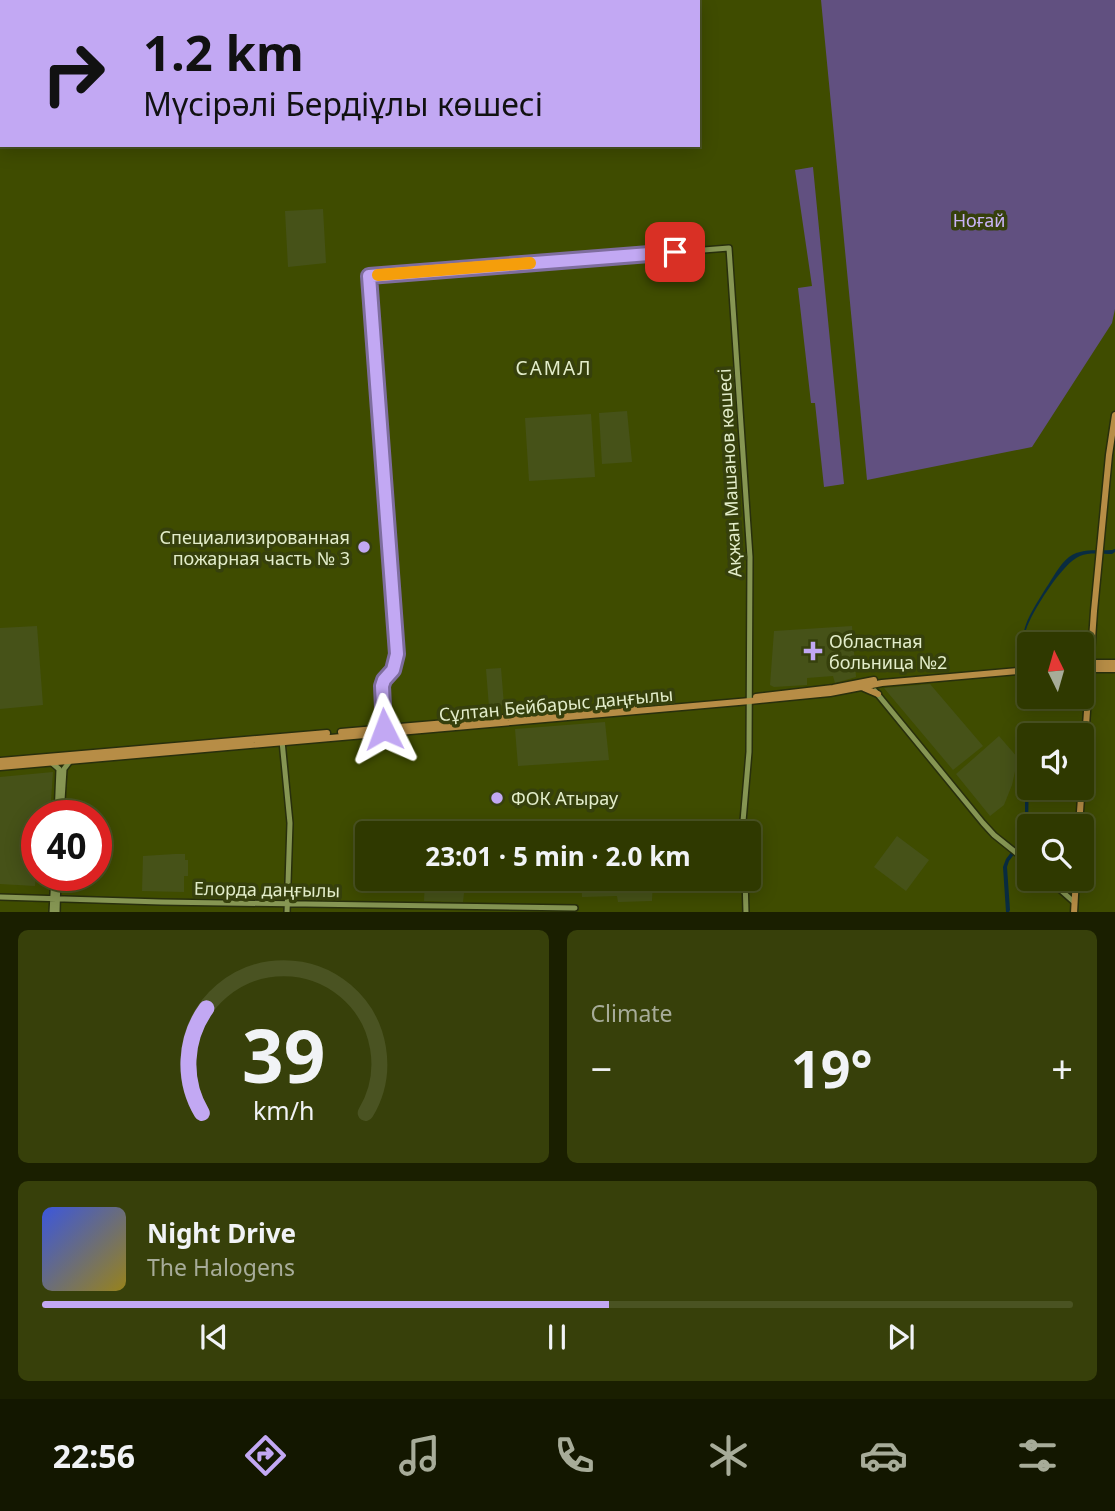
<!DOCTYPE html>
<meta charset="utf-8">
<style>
:root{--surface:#2f3900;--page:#37400a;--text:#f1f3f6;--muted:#a7ac99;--line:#4a5322;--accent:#c2a8f3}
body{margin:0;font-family:"Noto Sans",sans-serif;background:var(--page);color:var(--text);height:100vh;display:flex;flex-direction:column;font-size:26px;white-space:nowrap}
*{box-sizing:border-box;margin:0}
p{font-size:23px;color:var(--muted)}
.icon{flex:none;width:38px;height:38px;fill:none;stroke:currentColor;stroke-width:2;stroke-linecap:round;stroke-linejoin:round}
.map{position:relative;height:912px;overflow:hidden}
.details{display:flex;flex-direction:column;gap:18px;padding:18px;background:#1a1f00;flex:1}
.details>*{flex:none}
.top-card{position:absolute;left:0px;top:0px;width:700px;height:147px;box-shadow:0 4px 18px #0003,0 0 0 2px var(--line);background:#c2a8f3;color:#111;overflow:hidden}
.needle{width:46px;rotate:355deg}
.controls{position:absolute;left:1017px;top:632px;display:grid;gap:14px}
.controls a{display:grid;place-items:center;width:77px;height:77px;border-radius:7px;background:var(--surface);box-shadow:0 4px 18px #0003,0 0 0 2px var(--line);font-size:35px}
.speed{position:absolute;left:21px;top:800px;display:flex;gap:14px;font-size:35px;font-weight:700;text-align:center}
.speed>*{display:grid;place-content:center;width:91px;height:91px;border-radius:50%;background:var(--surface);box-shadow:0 4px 18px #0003,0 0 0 2px var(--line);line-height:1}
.speed .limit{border:10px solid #d22;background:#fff;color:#111}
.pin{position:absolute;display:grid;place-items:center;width:60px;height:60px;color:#fff;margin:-30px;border-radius:14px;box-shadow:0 4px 10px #0006}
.me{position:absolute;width:77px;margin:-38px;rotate:357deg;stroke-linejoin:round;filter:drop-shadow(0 0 5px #0008)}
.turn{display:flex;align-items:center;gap:24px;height:147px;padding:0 28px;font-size:32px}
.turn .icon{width:91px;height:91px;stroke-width:2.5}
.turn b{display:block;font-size:49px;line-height:60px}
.big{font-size:52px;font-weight:700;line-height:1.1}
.details .widget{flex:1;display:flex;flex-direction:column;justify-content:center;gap:10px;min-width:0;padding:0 24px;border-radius:10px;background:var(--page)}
.details .dial{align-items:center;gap:0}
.dial svg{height:182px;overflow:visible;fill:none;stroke:var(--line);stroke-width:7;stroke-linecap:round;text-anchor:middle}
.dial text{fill:var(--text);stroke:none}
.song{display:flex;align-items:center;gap:21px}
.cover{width:84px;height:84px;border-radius:10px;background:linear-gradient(135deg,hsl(230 70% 55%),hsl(50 70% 35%))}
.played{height:7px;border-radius:4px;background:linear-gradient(90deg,var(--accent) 55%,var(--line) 55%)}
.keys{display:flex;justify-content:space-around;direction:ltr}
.heat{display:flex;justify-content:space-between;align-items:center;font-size:38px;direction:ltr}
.details .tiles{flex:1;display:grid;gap:18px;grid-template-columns:1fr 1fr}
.widget:last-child{grid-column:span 2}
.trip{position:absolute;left:355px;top:821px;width:406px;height:70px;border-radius:7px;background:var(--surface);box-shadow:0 4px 18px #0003,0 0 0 2px var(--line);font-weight:700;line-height:70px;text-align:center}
.dock{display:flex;height:112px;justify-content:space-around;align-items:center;background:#131700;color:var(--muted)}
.dock .icon{width:49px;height:49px}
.dock .active{color:var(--accent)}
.dock b{font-size:32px;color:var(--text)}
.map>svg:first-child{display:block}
</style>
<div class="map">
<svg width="1115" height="913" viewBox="0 0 1115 913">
<rect width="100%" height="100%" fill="#3f4c00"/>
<!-- built -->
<path fill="#465218" d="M323 209 326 263 288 267 285 211Z
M627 411 632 462 602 464 599 413Z
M591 414 595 477 529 481 525 418Z
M37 626 43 705 0 709V628Z
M852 626 856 677 835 683 833 676 807 678V685L774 687 770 685 774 631Z
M501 668 504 705 489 707 486 669Z
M930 684 983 746 953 770 884 688Z
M605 722 609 760 518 766 515 729Z
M999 736 1018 758 1012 785 1004 805 990 816 956 774Z
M53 772 50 815 37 816V863L35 886 0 884V777Z
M897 836 929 860 906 891 874 867Z
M175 854H185V860H188V876H184V892L142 891 143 856Z
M425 879H469V893H464L463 902 424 901Z
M581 879H653L652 901 618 902 617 896 582 897Z"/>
<!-- green -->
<path fill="#615080" d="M821 0H1115V309L1112 323 1032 447 867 480Z
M813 167 844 484 824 487 815 403H811L798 288 812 286 795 170Z"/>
<!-- water -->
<path fill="#092c41" d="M1115 549V552L1112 554C1102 554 1089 552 1080 556 1063 562 1031 613 1026 630 1022 646 1029 664 1029 679 1016 636 1023 625 1046 588 1053 578 1059 565 1069 557 1081 548 1098 551 1112 550Z
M1029 762 1028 836 1009 861 1007 867 1010 910 1009 912H1006L1003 867 1006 859 1025 834V777Z"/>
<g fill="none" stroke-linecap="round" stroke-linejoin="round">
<defs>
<path id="secondary" d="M875 691 983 823 994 835 1029 863
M384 729 382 686 384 680 393 670 397 654 369 276 729 248 750 557 749 752 742 833
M282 741 290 823 287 913
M52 763 59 769 57 816
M61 816 64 769 70 761
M745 878 746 913
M1047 878 1074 902
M0 897 161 902 575 908
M52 913 54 875
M57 913 58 875"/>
<path id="primary" d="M1082 663H1115
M1082 669H1115
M864 688 878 694
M756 697 833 688 874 680
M341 732 634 707
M0 761 327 733
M0 767 750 701 830 693 882 683 1029 670
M1079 826 1094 611 1109 455 1115 415
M1074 913 1076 878"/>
</defs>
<!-- secondary casing -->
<use href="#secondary" stroke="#282f0c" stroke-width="8"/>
<!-- primary casing -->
<use href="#primary" stroke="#282f0c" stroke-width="9"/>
<!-- secondary -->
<use href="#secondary" stroke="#869653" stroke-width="5"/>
<!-- primary -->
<use href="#primary" stroke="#b78d46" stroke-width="6"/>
</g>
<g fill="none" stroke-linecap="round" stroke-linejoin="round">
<defs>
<path id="route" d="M384 729 382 686 384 680 393 670 397 654 369 276 675 252"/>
</defs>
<!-- route casing -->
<use href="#route" stroke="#7e6d9e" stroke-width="18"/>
<!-- route -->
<use href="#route" stroke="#c2a8f3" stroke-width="12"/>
<!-- slow -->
<path stroke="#f59e0b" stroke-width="12" d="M378 275 530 263"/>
</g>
<!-- markers -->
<g fill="#c2a8f3" stroke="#36400c" stroke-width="2.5">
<circle cx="364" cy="547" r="7"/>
<path d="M809.5 640.5h7v7h7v7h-7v7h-7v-7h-7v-7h7z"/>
<circle cx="497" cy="798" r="7"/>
</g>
<g text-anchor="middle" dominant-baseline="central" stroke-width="7" stroke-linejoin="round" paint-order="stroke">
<!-- park labels -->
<g font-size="18" fill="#c9b3f6" stroke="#36400c">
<text x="979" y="220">Ноғай</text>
</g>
<!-- street labels -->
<g font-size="18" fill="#e3edca" stroke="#36400c">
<text transform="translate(729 473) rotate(-93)">Ақжан Машанов көшесі</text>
<text transform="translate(556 704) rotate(-5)">Сұлтан Бейбарыс даңғылы</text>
<text transform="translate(267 889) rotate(1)">Елорда даңғылы</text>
</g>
<!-- poi labels -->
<g font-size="18" fill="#e3edca" stroke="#36400c" text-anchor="start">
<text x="350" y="537" text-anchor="end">Специализированная<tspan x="350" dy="21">пожарная часть № 3</tspan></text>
<text x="829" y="641">Областная<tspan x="829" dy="21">больница №2</tspan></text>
<text x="511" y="798">ФОК Атырау</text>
</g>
<!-- neighbourhood labels -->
<g font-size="19" letter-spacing="2" fill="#e3edca" stroke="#36400c">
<text x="554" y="368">САМАЛ</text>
</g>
</g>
</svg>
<div class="controls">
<a><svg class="needle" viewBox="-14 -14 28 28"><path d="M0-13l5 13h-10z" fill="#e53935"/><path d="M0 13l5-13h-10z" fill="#a7ac99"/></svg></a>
<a><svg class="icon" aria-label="sound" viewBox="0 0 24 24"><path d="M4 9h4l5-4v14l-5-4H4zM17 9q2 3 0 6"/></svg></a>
<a><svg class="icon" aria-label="search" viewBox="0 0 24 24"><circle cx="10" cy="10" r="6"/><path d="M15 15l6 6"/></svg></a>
</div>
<div class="speed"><div class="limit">40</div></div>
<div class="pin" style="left:675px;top:252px;background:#d93025"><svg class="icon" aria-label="arrive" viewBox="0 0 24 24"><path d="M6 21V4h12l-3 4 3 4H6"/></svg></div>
<svg class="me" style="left:384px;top:729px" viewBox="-20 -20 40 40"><path d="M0-17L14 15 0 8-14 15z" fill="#c2a8f3" stroke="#fff" stroke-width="4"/></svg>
<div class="trip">23:01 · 5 min · 2.0 km</div>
<div class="top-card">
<div class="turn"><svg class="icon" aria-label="right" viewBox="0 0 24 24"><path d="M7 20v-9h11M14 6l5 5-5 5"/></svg><div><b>1.2 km</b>Мүсірәлі Бердіұлы көшесі</div></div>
</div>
</div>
<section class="details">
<div class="tiles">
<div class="widget dial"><svg viewBox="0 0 100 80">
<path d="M14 69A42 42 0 1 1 86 69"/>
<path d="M14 69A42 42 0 0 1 16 23" stroke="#c2a8f3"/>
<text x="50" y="56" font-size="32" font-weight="700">39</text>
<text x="50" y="72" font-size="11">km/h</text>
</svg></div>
<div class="widget"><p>Climate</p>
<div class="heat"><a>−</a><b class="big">19°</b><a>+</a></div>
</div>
<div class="widget">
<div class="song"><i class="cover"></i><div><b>Night Drive</b><p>The Halogens</p></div></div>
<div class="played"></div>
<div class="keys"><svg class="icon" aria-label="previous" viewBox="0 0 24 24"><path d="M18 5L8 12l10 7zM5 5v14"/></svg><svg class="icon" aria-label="pause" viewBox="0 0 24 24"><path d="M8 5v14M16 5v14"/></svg><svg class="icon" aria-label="next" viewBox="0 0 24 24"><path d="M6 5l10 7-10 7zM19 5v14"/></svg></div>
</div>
</div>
</section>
<nav class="dock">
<b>22:56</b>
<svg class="icon active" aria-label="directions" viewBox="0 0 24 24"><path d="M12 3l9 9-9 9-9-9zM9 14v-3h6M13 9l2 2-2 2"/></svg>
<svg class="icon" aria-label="music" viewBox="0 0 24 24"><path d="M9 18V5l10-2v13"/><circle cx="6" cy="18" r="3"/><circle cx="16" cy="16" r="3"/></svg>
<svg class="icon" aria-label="phone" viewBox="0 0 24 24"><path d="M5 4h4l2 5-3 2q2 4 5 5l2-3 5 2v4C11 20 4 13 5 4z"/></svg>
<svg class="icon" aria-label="climate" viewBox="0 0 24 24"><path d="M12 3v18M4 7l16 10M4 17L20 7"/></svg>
<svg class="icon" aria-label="car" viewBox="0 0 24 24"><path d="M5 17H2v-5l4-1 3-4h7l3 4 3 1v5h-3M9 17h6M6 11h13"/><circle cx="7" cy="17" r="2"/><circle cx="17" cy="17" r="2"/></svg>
<svg class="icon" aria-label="filters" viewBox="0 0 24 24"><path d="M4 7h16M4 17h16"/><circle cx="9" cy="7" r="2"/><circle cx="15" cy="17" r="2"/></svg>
</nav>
